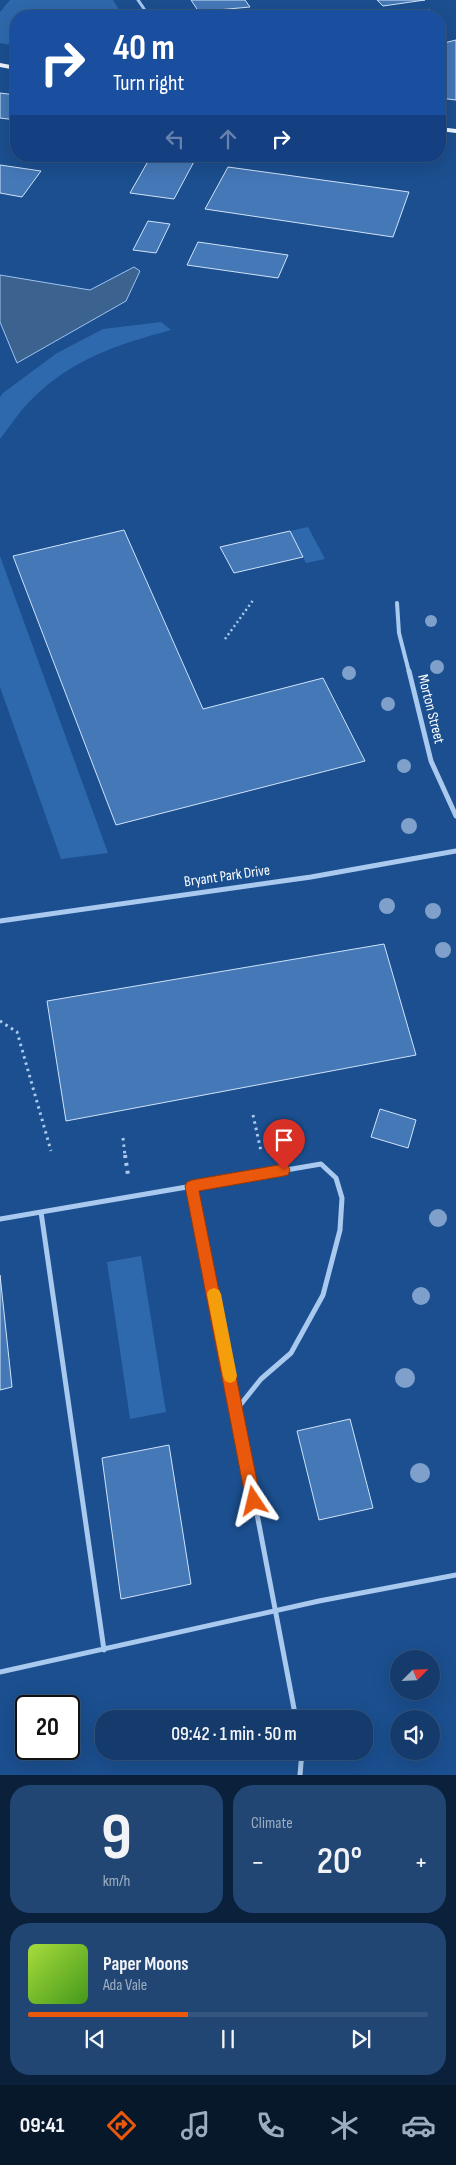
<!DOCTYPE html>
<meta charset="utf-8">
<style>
:root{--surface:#143b6b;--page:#214673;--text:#f1f3f6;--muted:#9dadc1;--line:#33557e;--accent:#ea580c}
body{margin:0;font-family:"Sofia Sans Condensed",sans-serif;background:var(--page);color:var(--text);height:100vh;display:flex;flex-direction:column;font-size:19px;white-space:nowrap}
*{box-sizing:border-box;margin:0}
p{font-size:16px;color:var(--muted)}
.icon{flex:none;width:28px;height:28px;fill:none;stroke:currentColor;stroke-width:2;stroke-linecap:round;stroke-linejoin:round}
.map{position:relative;height:1775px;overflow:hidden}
.sheet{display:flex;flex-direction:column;gap:10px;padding:10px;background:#0b203b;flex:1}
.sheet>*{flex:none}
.top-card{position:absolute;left:10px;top:10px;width:436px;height:152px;border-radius:20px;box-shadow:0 5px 20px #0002,0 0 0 1px var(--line);background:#1a4fa0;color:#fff;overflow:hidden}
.needle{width:32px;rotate:66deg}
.fabs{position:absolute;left:390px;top:1650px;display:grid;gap:10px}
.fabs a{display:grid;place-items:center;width:50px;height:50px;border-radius:50%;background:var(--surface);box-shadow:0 5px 20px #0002,0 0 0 1px var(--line);font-size:25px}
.speed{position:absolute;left:15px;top:1695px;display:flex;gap:10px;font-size:25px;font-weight:700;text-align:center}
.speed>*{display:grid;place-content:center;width:65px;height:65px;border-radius:50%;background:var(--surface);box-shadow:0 5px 20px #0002,0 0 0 1px var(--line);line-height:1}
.speed .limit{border:2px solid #111;border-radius:8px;background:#fff;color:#111}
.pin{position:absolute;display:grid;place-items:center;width:42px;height:42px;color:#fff;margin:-51px -21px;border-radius:50% 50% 50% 0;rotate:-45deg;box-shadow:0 0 5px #0007}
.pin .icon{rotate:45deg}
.me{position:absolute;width:55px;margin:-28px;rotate:350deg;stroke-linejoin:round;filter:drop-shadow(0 0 4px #0008)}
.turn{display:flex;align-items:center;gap:18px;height:105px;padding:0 20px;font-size:22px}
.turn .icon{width:65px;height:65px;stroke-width:2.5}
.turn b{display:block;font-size:35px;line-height:42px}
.lanes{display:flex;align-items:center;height:48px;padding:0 20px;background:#0003;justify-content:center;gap:25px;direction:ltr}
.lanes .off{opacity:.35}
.big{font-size:38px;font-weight:600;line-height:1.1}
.sheet .widget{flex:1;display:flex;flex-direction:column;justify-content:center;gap:8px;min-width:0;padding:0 18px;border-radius:20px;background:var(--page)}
.sheet .dial{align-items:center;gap:0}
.dial b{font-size:65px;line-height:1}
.song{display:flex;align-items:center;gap:15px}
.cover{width:60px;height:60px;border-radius:8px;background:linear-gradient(135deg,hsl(80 70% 55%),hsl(100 70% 35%))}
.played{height:5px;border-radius:2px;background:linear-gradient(90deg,var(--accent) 40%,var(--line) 40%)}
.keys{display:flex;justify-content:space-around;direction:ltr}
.heat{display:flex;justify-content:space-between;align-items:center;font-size:28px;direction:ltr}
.sheet .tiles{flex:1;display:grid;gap:10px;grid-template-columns:1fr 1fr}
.widget:last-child{grid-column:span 2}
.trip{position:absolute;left:95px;top:1710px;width:278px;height:50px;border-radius:20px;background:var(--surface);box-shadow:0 5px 20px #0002,0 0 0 1px var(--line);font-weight:600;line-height:50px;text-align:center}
.tabs{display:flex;height:80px;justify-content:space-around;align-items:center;background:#08182b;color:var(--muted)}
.tabs .icon{width:35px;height:35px}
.tabs .active{color:var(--accent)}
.tabs b{font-size:22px;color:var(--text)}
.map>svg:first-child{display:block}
</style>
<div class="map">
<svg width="456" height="1775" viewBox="0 0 456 1775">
<rect width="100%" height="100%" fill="#1b4f8f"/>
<!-- green -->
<path fill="#2e69ad" d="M10 0H113L123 16H16V46L0 43V12Z
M161 322 171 330C119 344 73 359 34 397 21 409 11 425 0 439V397L3 393 57 353 103 329Z
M308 527 325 559 306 563 290 531Z
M0 556 108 853 61 859 0 687Z
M141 1256 166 1412 130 1419 107 1262Z"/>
<!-- water -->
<path fill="#3c6290" stroke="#9cc4f0" d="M134 267 140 271 126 301 17 363 0 322V275L90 290Z"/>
<!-- building -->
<path fill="#4478b7" stroke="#cfe3fa" d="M191 0H245L250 7 217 10 219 12 201 15Z
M377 0H425L383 6Z
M430 10 436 16H393Z
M456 40V100L440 98V44Z
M0 93 16 95V120L0 118Z
M151 156H197L174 199 130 193Z
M0 165 41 171 22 197 0 193Z
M228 167 409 192 393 237 205 209Z
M148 221 170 224 156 253 133 250Z
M198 242 288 255 278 278 187 265Z
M124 530 203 709 323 678 365 761 116 825 13 556Z
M290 531 303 557 234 573 220 547Z
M384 944 416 1055 66 1121 47 1001Z
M380 1109 416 1120 408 1148 371 1137Z
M0 1275 12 1387 0 1390Z
M350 1419 373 1508 319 1520 297 1431Z
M169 1445 191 1584 121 1599 102 1458Z"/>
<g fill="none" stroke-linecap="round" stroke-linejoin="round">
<!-- path-far2 -->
<path stroke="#a9c9ee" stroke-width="2.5" stroke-dasharray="2 3" stroke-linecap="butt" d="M225 639 254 599"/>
<!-- path-far1 -->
<path stroke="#a9c9ee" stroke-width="3" stroke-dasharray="2.5 4" stroke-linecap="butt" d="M0 1021 17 1032 51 1151
M253 1115 261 1151
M123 1138 125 1156"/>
<!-- path -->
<path stroke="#a9c9ee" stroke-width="4" stroke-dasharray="3 5" stroke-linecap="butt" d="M125 1155 128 1175"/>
<!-- service -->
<path stroke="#a9c9ee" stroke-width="5" d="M192 1186 237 1409
M41 1212 104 1650
M0 1219 321 1164 336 1178 342 1198 340 1230 323 1295 291 1353 261 1379 237 1409 296 1719
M0 1672 319 1601 456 1575
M300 1775 302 1751"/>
<!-- minor-far2 -->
<path stroke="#a9c9ee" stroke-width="3" d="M138 0 149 16"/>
<!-- minor-far1 -->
<path stroke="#a9c9ee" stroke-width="4" d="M397 603 399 633 409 672"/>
<!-- minor -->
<path stroke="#a9c9ee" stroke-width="5" d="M409 671 431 761 456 816
M0 921 311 877 456 851"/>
<!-- primary -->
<path fill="#f0f6ff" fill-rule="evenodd" d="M0 63 16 66V70L0 67Z
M440 127 456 129V133L440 131Z"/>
</g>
<!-- trees -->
<g fill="#7ea0ca">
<circle cx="431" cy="621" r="6"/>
<circle cx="437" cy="667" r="7"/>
<circle cx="349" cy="673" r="7"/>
<circle cx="388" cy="704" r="7"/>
<circle cx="404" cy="766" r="7"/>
<circle cx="409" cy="826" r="8"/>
<circle cx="387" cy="906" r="8"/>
<circle cx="433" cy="911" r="8"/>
<circle cx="443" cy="950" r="8"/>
<circle cx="438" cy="1218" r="9"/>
<circle cx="421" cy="1296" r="9"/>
<circle cx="405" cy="1378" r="10"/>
<circle cx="420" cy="1473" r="10"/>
</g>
<!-- route -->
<path fill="#ea580c" stroke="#983908" d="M284 1164 288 1166 290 1170 288 1175 284 1176 199 1191 261 1501 259 1506 254 1509 249 1506 246 1501 185 1186 187 1182 192 1180Z"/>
<!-- slow -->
<path fill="#f59e0b" d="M214 1288 219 1290 221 1294 237 1376 235 1381 230 1383 225 1381 223 1376 207 1294 209 1290Z"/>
<g text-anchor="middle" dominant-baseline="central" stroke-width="5" stroke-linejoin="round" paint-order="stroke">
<!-- street labels -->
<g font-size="15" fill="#fff" stroke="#1b4f8f">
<text transform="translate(431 709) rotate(76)">Morton Street</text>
<text transform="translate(227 876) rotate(-8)">Bryant Park Drive</text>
</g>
</g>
</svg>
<div class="fabs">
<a><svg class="needle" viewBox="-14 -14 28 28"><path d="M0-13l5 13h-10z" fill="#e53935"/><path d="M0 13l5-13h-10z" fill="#9dadc1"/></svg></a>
<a><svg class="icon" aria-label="sound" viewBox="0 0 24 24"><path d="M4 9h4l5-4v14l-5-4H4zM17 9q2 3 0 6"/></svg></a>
</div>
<div class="speed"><div class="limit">20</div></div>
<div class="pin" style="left:284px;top:1170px;background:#d93025"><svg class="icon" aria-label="arrive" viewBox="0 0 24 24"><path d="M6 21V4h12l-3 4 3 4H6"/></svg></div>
<svg class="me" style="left:254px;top:1501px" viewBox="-20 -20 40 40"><path d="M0-17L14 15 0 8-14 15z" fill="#ea580c" stroke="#fff" stroke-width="4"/></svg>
<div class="trip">09:42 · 1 min · 50 m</div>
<div class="top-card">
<div class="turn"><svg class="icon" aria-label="right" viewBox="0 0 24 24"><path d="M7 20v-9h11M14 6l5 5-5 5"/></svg><div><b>40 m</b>Turn right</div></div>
<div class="lanes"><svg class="icon off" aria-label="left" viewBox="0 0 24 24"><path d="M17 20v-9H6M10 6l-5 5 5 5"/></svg><svg class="icon off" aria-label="ahead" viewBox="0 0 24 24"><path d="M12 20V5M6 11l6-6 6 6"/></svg><svg class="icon" aria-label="right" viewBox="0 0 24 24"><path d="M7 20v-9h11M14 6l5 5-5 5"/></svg></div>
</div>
</div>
<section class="sheet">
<div class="tiles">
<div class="widget dial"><b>9</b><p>km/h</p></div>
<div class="widget"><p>Climate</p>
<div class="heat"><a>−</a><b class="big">20°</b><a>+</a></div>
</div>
<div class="widget">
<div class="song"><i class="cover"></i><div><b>Paper Moons</b><p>Ada Vale</p></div></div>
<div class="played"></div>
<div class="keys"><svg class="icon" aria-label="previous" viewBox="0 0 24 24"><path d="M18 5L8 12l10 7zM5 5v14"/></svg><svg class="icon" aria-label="pause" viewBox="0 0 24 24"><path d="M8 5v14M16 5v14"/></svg><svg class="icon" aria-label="next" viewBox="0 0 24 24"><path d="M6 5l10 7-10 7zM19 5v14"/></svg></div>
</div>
</div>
</section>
<nav class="tabs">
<b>09:41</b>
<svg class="icon active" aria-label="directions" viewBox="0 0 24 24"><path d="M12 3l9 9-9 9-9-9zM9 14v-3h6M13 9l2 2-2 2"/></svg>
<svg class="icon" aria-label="music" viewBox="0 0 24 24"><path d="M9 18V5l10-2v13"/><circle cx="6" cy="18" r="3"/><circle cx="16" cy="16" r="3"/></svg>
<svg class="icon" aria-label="phone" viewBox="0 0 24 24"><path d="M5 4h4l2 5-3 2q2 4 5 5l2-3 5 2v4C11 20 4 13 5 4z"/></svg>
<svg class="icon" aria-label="climate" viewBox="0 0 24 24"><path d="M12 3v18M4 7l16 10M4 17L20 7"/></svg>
<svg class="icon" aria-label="car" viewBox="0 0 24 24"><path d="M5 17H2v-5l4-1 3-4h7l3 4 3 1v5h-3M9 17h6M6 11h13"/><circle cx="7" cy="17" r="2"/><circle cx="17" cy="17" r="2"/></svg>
</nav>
